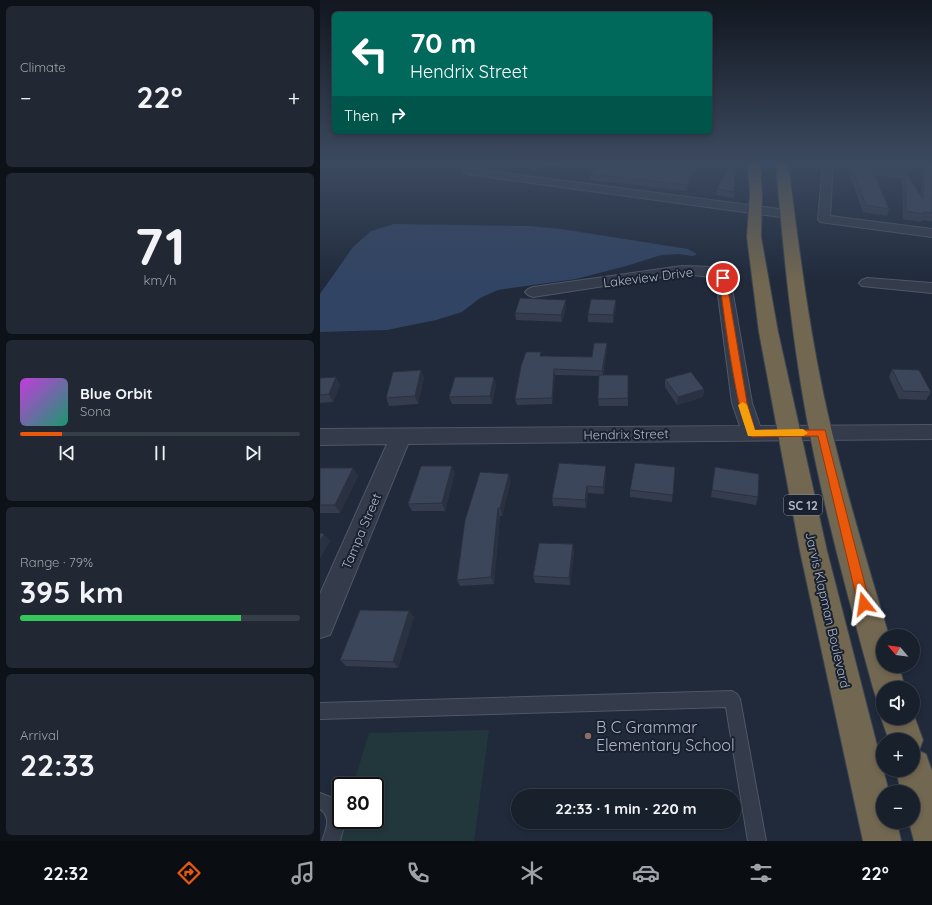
<!DOCTYPE html>
<meta charset="utf-8">
<style>
:root{--surface:#18202c;--page:#212834;--text:#f1f3f6;--muted:#9fa3a9;--line:#363e48;--accent:#ea580c}
body{margin:0;font-family:Quicksand,sans-serif;background:var(--page);color:var(--text);height:100vh;display:flex;flex-direction:column;font-size:15px;white-space:nowrap}
*{box-sizing:border-box;margin:0}
p{font-size:13px;color:var(--muted)}
.icon{flex:none;width:22px;height:22px;fill:none;stroke:currentColor;stroke-width:2;stroke-linecap:round;stroke-linejoin:round}
.map{position:relative;flex:1;overflow:hidden}
.panel{display:flex;flex-direction:column;gap:6px;padding:6px;background:#0d1218;width:320px}
.panel>*{flex:none}
.guide{position:absolute;left:12px;top:12px;width:380px;height:122px;border-radius:6px;box-shadow:0 2px 6px #0003,0 0 0 1px var(--line);background:#00695c;color:#fff;overflow:hidden}
.needle{width:26px;rotate:299deg}
.fabs{position:absolute;left:556px;top:629px;display:grid;gap:8px}
.fabs a{display:grid;place-items:center;width:44px;height:44px;border-radius:50%;background:var(--surface);box-shadow:0 2px 6px #0003,0 0 0 1px var(--line);font-size:20px}
.speed{position:absolute;left:12px;top:777px;display:flex;gap:8px;font-size:20px;font-weight:700;text-align:center}
.speed>*{display:grid;place-content:center;width:52px;height:52px;border-radius:50%;background:var(--surface);box-shadow:0 2px 6px #0003,0 0 0 1px var(--line);line-height:1}
.speed .limit{border:2px solid #111;border-radius:6px;background:#fff;color:#111}
.pin{position:absolute;display:grid;place-items:center;width:34px;height:34px;color:#fff;margin:-17px;border:2px solid #fff;border-radius:50%;box-shadow:0 1px 4px #0007}
.me{position:absolute;width:44px;margin:-22px;rotate:345deg;stroke-linejoin:round;filter:drop-shadow(0 0 3px #0008)}
.turn{display:flex;align-items:center;gap:14px;height:84px;padding:0 12px;font-size:18px}
.turn .icon{width:52px;height:52px;stroke-width:2.5}
.turn b{display:block;font-size:28px;line-height:34px}
.then{display:flex;align-items:center;height:38px;padding:0 12px;background:#0003;gap:8px;font-size:15px}
.big{font-size:30px;font-weight:700;line-height:1.1}
.panel .tile{flex:1;display:flex;flex-direction:column;justify-content:center;gap:6px;min-width:0;padding:0 14px;border-radius:6px;background:var(--page)}
.panel .dial{align-items:center;gap:0}
.dial b{font-size:52px;line-height:1}
.song{display:flex;align-items:center;gap:12px}
.cover{width:48px;height:48px;border-radius:6px;background:linear-gradient(135deg,hsl(290 70% 55%),hsl(160 70% 35%))}
.played{height:4px;border-radius:2px;background:linear-gradient(90deg,var(--accent) 15%,var(--line) 15%)}
.keys{display:flex;justify-content:space-around;direction:ltr}
.heat{display:flex;justify-content:space-between;align-items:center;font-size:22px;direction:ltr}
.charge{height:6px;border-radius:3px;background:linear-gradient(90deg,#34c759 79%,var(--line) 0)}
.trip{position:absolute;left:191px;top:789px;width:230px;height:40px;border-radius:20px;background:var(--surface);box-shadow:0 2px 6px #0003,0 0 0 1px var(--line);font-weight:700;line-height:40px;text-align:center}
.dock{display:flex;height:64px;justify-content:space-around;align-items:center;background:#0a0d12;color:var(--muted)}
.dock .icon{width:28px;height:28px}
.dock .active{color:var(--accent)}
.dock b{font-size:18px;color:var(--text)}
main{display:flex;flex:1;min-height:0}
.map>svg:first-child{display:block}
</style>
<main>
<section class="panel">
<div class="tile"><p>Climate</p>
<div class="heat"><a>−</a><b class="big">22°</b><a>+</a></div>
</div>
<div class="tile dial"><b>71</b><p>km/h</p></div>
<div class="tile">
<div class="song"><i class="cover"></i><div><b>Blue Orbit</b><p>Sona</p></div></div>
<div class="played"></div>
<div class="keys"><svg class="icon" aria-label="previous" viewBox="0 0 24 24"><path d="M18 5L8 12l10 7zM5 5v14"/></svg><svg class="icon" aria-label="pause" viewBox="0 0 24 24"><path d="M8 5v14M16 5v14"/></svg><svg class="icon" aria-label="next" viewBox="0 0 24 24"><path d="M6 5l10 7-10 7zM19 5v14"/></svg></div>
</div>
<div class="tile"><p>Range · 79%</p><b class="big">395 km</b><div class="charge"></div></div>
<div class="tile"><p>Arrival</p><b class="big">22:33</b></div>
</section>
<div class="map">
<svg width="612" height="841" viewBox="0 0 612 841">
<rect width="100%" height="100%" fill="#202a3b"/>
<!-- green -->
<path fill="#22373c" d="M169 730 154 841H17L23 820H55V786H33L49 733Z"/>
<!-- water -->
<path fill="#324464" d="M74 224 210 226 241 229 368 249 377 254 373 256 359 254 341 255 306 266 256 279 178 290 160 298 142 312 116 320 67 330 0 332V294L33 247 51 231Z"/>
<g fill="none" stroke-linecap="round" stroke-linejoin="round">
<defs>
<path id="lane" d="M412 691 417 694 420 699 446 841H428L406 707 0 719V703Z
M0 793 13 798 21 806V820H25V822L20 841H2C6 830 12 817 0 809Z"/>
<path id="street" d="M145 164H155L153 169 467 210 473 214 467 218 147 174 142 171Z
M503 164H513L510 216 612 229V237L500 222 498 219Z
M362 266C376 267 402 264 410 277L432 403 440 426 612 425V439L88 444 10 635 0 638V594L67 444 0 445V429L420 426 412 403 396 279 392 277 362 274 213 297 208 295 205 292 208 289 213 287Z
M547 278 612 283V293L542 286 539 283 542 280Z"/>
<path id="highway" d="M428 164H440L442 194 441 237 458 332 507 551 569 792H563V822H577L581 841H543L480 551 439 332 427 237 430 194Z
M456 164H468C479 248 489 332 508 415 525 489 547 563 569 636H563V666H579L585 688H563V702L557 700 553 688C528 597 503 506 486 414 471 331 463 247 456 164Z
M563 713V718H593V713L603 740 599 751 606 754 612 771V841H594L589 822H593V792H581L576 770H593V740H569L561 718Z"/>
</defs>
<!-- lane casing -->
<use href="#lane" stroke="#4f5766" stroke-width="2"/>
<!-- street casing -->
<use href="#street" stroke="#4f5766" stroke-width="2"/>
<!-- highway casing -->
<use href="#highway" stroke="#3c4453" stroke-width="2"/>
<!-- lane -->
<use href="#lane" fill="#343c4b" fill-rule="evenodd"/>
<!-- street -->
<use href="#street" fill="#343c4b" fill-rule="evenodd"/>
<!-- highway -->
<use href="#highway" fill="#726750" fill-rule="evenodd"/>
</g>
<!-- wall -->
<path fill="#343c4e" d="M224 164H242L241 167 224 166Z
M278 164H378L367 191 270 180V174Z
M527 164H580L601 195 602 164H612V221L602 220 601 222 583 219 582 178 555 175 569 209 567 216 543 212 526 165Z
M397 189 414 192V198L396 195Z
M246 300V307L242 322 196 320 195 313Z
M296 308 293 323 268 322V314Z
M287 349 283 375H308V406H279L278 399 279 376 235 375 232 404 197 405 195 399 221 356 272 357Z
M572 369 611 392 606 400 579 399 569 377Z
M104 377 98 404 69 406 66 398Z
M0 378 20 385 13 402 0 403Z
M345 379 384 389 383 397 357 405 345 387Z
M176 385 172 404H132L129 397Z
M355 467 352 502 310 497V490Z
M395 467 438 497 436 505 391 497Z
M0 468H33L38 476 20 513H0Z
M135 473 125 511H92L88 504Z
M286 474 284 494 268 493 266 508 233 506 232 498Z
M191 481 182 516H180L174 584 140 586 137 580Z
M254 551 250 585 215 583 213 576Z
M89 611 94 617 78 668 26 666 20 660Z"/>
<!-- shaded-wall -->
<path fill="#2a3140" d="M376 164H378L367 191V185Z
M246 300V307L242 322 241 315Z
M296 300V308L293 323V315Z
M287 343V349L282 376V371Z
M234 369 235 375 232 404V398Z
M101 370 104 377 98 404 95 396Z
M16 377 20 385 13 402 9 394Z
M174 377 176 385 172 404 170 396Z
M384 389 383 397 357 405 358 397Z
M132 466 135 473 125 511 122 503Z
M286 466V474L284 494 283 487Z
M33 468 38 476 20 513 15 505Z
M189 474 191 481 182 516 180 508Z
M267 486 268 493 266 508 265 500Z
M178 508 180 516 174 584 171 577Z
M4 534 10 541 0 559V541Z
M253 544 254 551 250 585 249 578Z
M89 611 94 617 78 668 73 662Z"/>
<!-- building -->
<path fill="#3c465b" stroke="#2a3140" d="M278 164H376L367 185 270 174Z
M410 164H415L414 192 397 189Z
M530 164H550L569 209 546 205Z
M555 164H580L603 199 604 164H612V213L604 212V214L586 211 585 171 558 168Z
M200 298 246 300 241 315 195 313Z
M271 299 296 300 293 315 268 314Z
M274 343H287L282 371 234 369 232 398 195 399 201 366 206 352H221L220 356 272 357Z
M572 369 599 370 611 392 583 391Z
M101 370 95 396 66 398 73 372Z
M371 372 384 389 358 397 345 379Z
M279 375H308V398L278 399Z
M16 377 9 394 0 395V378Z
M135 377H174L170 396 129 397Z
M239 463 286 466 283 487 267 486 265 500 232 498Z
M315 463 355 467 353 495 310 490Z
M101 466H132L122 503 88 504Z
M395 467 439 474 438 497 392 490Z
M0 468H33L15 505H0Z
M160 472 189 474 180 508H178L171 577 137 580 145 520Z
M0 533 4 534 0 541Z
M219 543 253 544 249 578 213 576Z
M40 610 89 611 73 662 20 660Z"/>
<!-- sky -->
<linearGradient id="sky" x2="0" y2="1"><stop stop-color="#121720"/><stop offset="0.58" stop-color="#3c4a60"/><stop offset="1" stop-color="#3c4a60" stop-opacity="0"/></linearGradient>
<rect width="612" height="282" fill="url(#sky)"/>
<!-- route -->
<path fill="#ea580c" stroke="#983908" d="M403 275 406 278 427 403 435 430H505L550 604 548 608 544 609 540 608 538 604 498 436 432 437C418 432 402 298 399 278Z"/>
<!-- slow -->
<path fill="#f59e0b" d="M423 402 427 405 435 430 483 429 488 433 483 436H428L418 405Z"/>
<!-- markers -->
<circle fill="#8d6e63" stroke="#192130" stroke-width="1.5" cx="268" cy="736" r="4"/>
<g text-anchor="middle" dominant-baseline="central" stroke-width="4" stroke-linejoin="round" paint-order="stroke">
<!-- shield labels -->
<rect fill="#192130" stroke="#828a9a" stroke-width="1" x="464" y="495" width="38" height="20" rx="3"/>
<g font-size="12" font-weight="bold" fill="#afb7c7">
<text x="483" y="505">SC 12</text>
</g>
<!-- street labels -->
<g font-size="13" fill="#afb7c7" stroke="#192130">
<text transform="translate(328 277) rotate(-7)">Lakeview Drive</text>
<text transform="translate(306 434) rotate(-1)">Hendrix Street</text>
<text transform="translate(41 531) rotate(-67)">Tampa Street</text>
<text transform="translate(508 610) rotate(77)">Jarvis Klapman Boulevard</text>
</g>
<!-- near-poi labels -->
<g font-size="16" fill="#afb7c7" stroke="#192130" text-anchor="start">
<text x="276" y="727">B C Grammar<tspan x="276" dy="18">Elementary School</tspan></text>
</g>
</g>
</svg>
<div class="fabs">
<a><svg class="needle" viewBox="-14 -14 28 28"><path d="M0-13l5 13h-10z" fill="#e53935"/><path d="M0 13l5-13h-10z" fill="#9fa3a9"/></svg></a>
<a><svg class="icon" aria-label="sound" viewBox="0 0 24 24"><path d="M4 9h4l5-4v14l-5-4H4zM17 9q2 3 0 6"/></svg></a>
<a>+</a>
<a>−</a>
</div>
<div class="speed"><div class="limit">80</div></div>
<div class="pin" style="left:403px;top:278px;background:#d93025"><svg class="icon" aria-label="arrive" viewBox="0 0 24 24"><path d="M6 21V4h12l-3 4 3 4H6"/></svg></div>
<svg class="me" style="left:544px;top:604px" viewBox="-20 -20 40 40"><path d="M0-17L14 15 0 8-14 15z" fill="#ea580c" stroke="#fff" stroke-width="4"/></svg>
<div class="trip">22:33 · 1 min · 220 m</div>
<div class="guide">
<div class="turn"><svg class="icon" aria-label="left" viewBox="0 0 24 24"><path d="M17 20v-9H6M10 6l-5 5 5 5"/></svg><div><b>70 m</b>Hendrix Street</div></div>
<div class="then">Then<svg class="icon" aria-label="right" viewBox="0 0 24 24"><path d="M7 20v-9h11M14 6l5 5-5 5"/></svg></div>
</div>
</div>
</main>
<nav class="dock">
<b>22:32</b>
<svg class="icon active" aria-label="directions" viewBox="0 0 24 24"><path d="M12 3l9 9-9 9-9-9zM9 14v-3h6M13 9l2 2-2 2"/></svg>
<svg class="icon" aria-label="music" viewBox="0 0 24 24"><path d="M9 18V5l10-2v13"/><circle cx="6" cy="18" r="3"/><circle cx="16" cy="16" r="3"/></svg>
<svg class="icon" aria-label="phone" viewBox="0 0 24 24"><path d="M5 4h4l2 5-3 2q2 4 5 5l2-3 5 2v4C11 20 4 13 5 4z"/></svg>
<svg class="icon" aria-label="climate" viewBox="0 0 24 24"><path d="M12 3v18M4 7l16 10M4 17L20 7"/></svg>
<svg class="icon" aria-label="car" viewBox="0 0 24 24"><path d="M5 17H2v-5l4-1 3-4h7l3 4 3 1v5h-3M9 17h6M6 11h13"/><circle cx="7" cy="17" r="2"/><circle cx="17" cy="17" r="2"/></svg>
<svg class="icon" aria-label="filters" viewBox="0 0 24 24"><path d="M4 7h16M4 17h16"/><circle cx="9" cy="7" r="2"/><circle cx="15" cy="17" r="2"/></svg>
<b>22°</b>
</nav>
